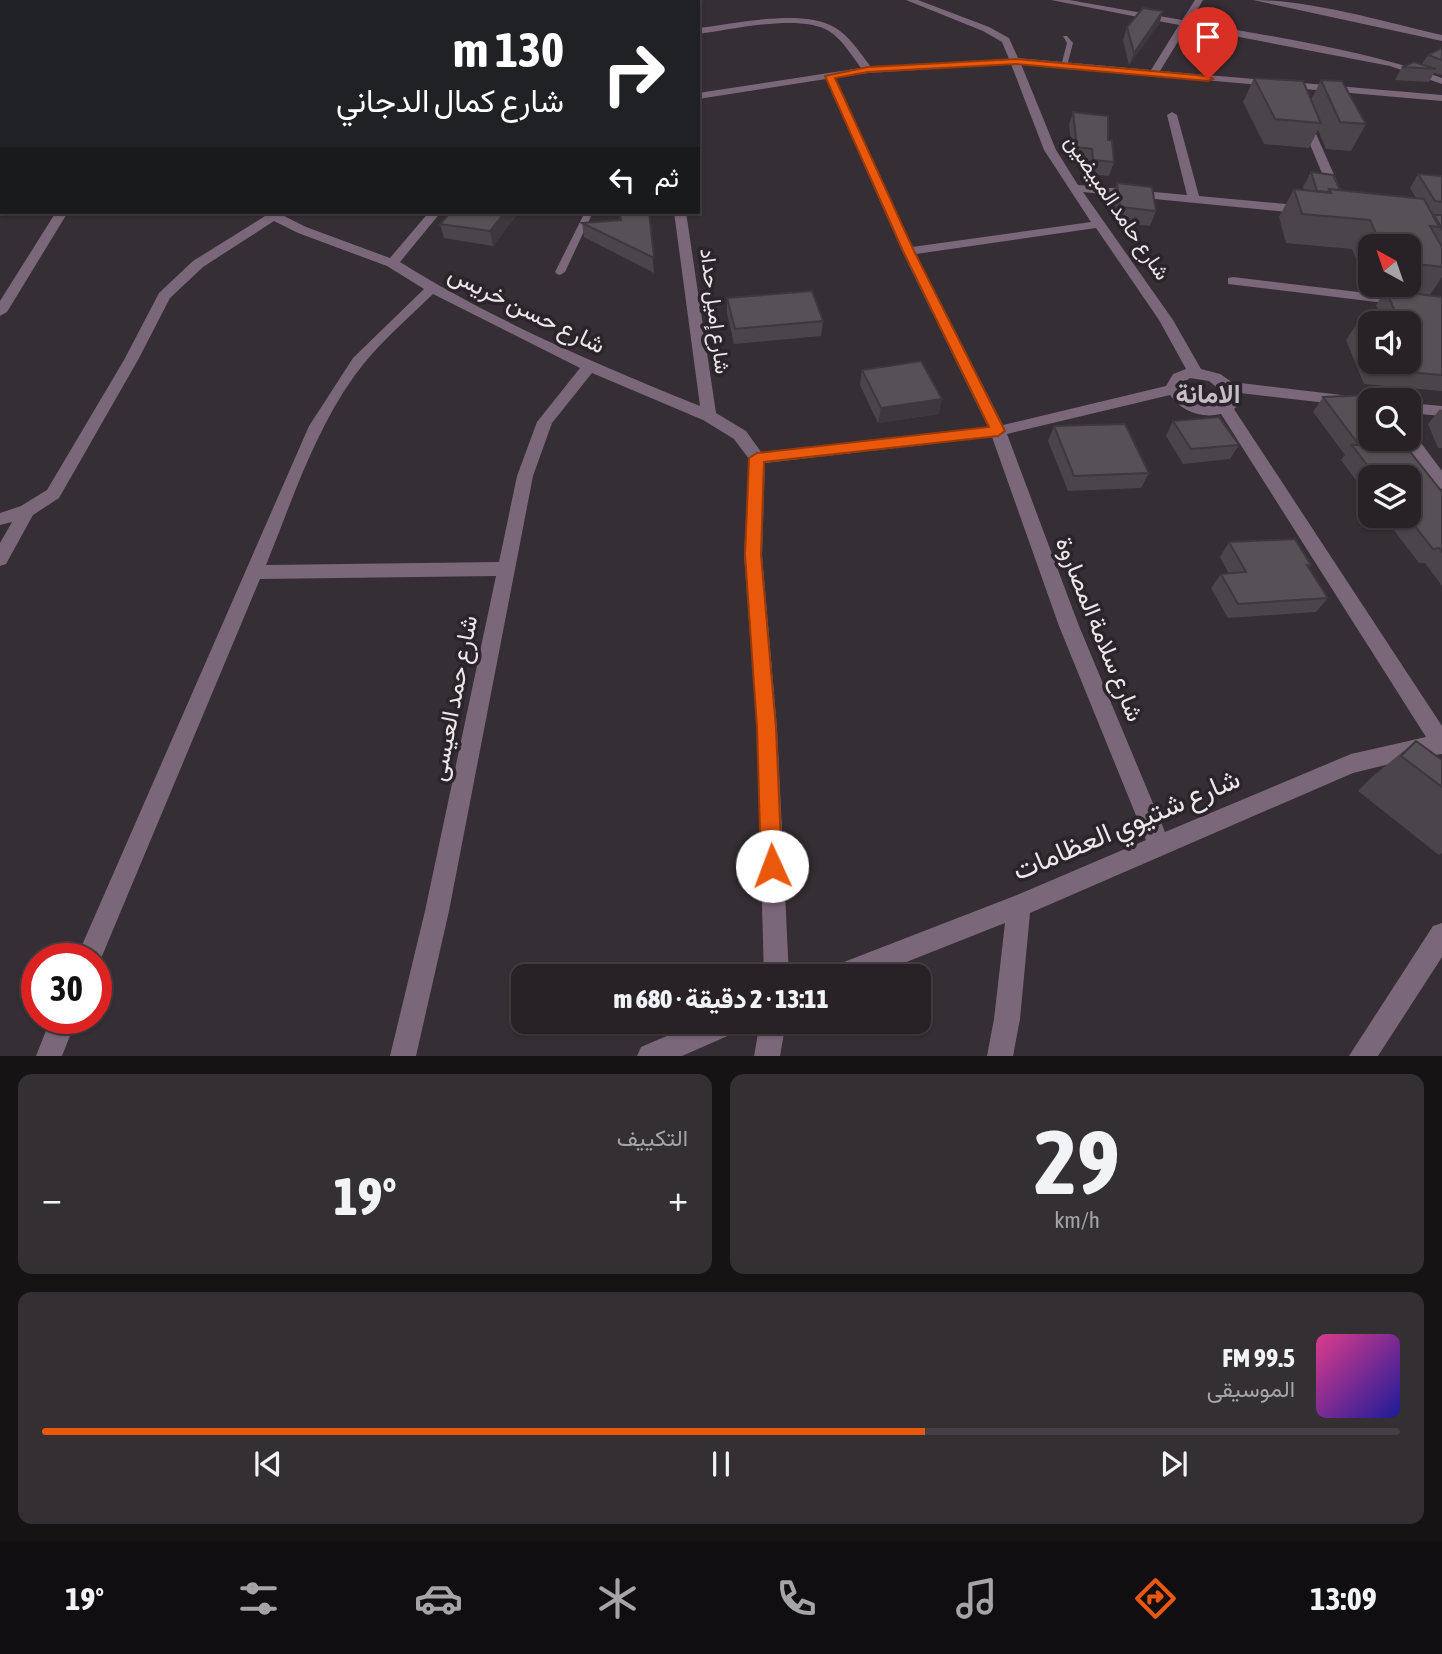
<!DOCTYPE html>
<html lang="ar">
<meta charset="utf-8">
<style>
:root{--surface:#282227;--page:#342f33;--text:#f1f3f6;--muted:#a5a4a7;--line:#443f44;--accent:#ea580c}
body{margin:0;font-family:"Asap Condensed",Vazirmatn,sans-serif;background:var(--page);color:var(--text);direction:rtl;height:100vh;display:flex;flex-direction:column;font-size:26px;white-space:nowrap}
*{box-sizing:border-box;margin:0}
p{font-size:23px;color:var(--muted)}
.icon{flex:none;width:38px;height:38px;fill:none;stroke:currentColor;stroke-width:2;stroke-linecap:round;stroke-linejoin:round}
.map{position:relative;height:1056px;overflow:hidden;direction:ltr}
.drawer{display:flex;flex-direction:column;gap:18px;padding:18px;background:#161315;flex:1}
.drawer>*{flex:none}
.guide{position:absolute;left:0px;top:0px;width:700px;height:214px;box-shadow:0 2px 5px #0004,0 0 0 2px var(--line);direction:rtl;background:#202124;color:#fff;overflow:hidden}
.needle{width:46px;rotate:320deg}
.controls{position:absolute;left:1358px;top:234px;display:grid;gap:14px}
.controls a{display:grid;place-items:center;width:63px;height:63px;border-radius:14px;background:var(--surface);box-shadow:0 2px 5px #0004,0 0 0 2px var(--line);font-size:35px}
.speed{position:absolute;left:21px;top:943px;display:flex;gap:14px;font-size:35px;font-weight:700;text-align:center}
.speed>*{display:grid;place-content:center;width:91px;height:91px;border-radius:50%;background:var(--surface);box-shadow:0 2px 5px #0004,0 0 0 2px var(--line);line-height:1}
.speed .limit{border:10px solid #d22;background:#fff;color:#111}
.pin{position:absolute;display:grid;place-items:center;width:60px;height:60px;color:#fff;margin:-72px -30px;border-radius:50% 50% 50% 0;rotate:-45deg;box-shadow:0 0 7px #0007}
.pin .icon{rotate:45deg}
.me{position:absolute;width:77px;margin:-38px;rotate:358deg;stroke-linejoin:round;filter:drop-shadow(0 0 5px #0008)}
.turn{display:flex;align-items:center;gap:24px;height:147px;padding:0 21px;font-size:32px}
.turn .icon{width:91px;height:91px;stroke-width:2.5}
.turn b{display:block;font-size:49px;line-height:60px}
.then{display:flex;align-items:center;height:66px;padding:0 21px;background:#0003;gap:14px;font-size:26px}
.big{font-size:52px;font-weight:800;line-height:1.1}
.drawer .card{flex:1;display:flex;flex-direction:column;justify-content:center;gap:10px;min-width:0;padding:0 24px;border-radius:14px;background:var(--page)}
.drawer .dial{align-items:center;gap:0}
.dial b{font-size:91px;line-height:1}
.song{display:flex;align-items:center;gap:21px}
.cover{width:84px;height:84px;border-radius:10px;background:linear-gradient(135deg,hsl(330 70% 55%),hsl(240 70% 35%))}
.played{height:7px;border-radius:4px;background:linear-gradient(90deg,var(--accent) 65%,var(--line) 65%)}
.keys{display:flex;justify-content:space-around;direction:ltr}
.heat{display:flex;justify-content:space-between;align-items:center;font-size:38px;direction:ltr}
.drawer .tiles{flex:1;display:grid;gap:18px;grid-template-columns:1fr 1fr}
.card:last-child{grid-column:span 2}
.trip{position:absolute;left:511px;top:964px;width:420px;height:70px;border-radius:14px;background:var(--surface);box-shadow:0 2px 5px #0004,0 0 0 2px var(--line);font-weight:800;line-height:70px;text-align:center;direction:rtl}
.dock{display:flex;height:112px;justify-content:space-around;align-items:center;background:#100e10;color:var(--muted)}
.dock .icon{width:49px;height:49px}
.dock .on{color:var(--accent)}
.dock b{font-size:32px;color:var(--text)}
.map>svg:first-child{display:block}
</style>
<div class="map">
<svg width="1442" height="1056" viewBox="0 0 1442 1056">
<rect width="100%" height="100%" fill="#352e34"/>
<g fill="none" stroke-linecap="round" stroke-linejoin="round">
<!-- service -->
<path fill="#7b677a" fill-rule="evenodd" d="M1063 36H1067L1073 43 1067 66 1064 68 1061 66 1067 43Z
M585 212H593L565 272 560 275 557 274 555 272Z"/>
<!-- minor -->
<path fill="#7b677a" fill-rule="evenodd" d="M256 0H264V2H256Z
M532 0H540V2H532Z
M609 0H617L618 2H610Z
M906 0H918L989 27 1009 38 1018 58 1151 70 1179 25 1051 0H1069L1182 20 1195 0H1203L1190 22C1275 37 1360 49 1442 78V84L1390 66 1187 27 1160 71 1442 95V101L1021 64 1056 150 1078 185 1187 195 1167 115 1172 112 1177 115 1199 196 1307 206 1313 210 1307 214 1083 192 1173 320 1201 369 1220 374 1232 382 1375 399 1370 401V408L1240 393 1239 404 1234 409 1442 726V754L1414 758 1353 773 1030 913 1020 1019 1013 1056H987L994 1019 1005 923 871 976H828L831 967 1017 895 1146 840 1059 626 992 437 765 463 762 555 777 728 789 976H764L757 728 744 555 749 459 734 439 703 420 592 373 552 423 533 476 449 911 416 1056H390L425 911 496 576 260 579 97 968 96 959H76L309 426 353 358 424 289 387 266 298 233 274 221 203 267 170 298 138 360 59 498 33 515 6 564 0 566V543L12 522 0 525V513L21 506 47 490 124 360 159 293 193 261 265 216 261 212H276L306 227 390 258 429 212H441L400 262C494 321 597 364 700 406L674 212H686L716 413 746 431 761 452 988 427 902 251 826 79 698 99V93L861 68C852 56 842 39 829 31 800 13 731 30 698 34V28C735 24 801 8 834 27 849 35 860 53 871 67L1009 59 1002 42 983 31ZM1011 64 1044 150 1091 222 912 247 835 78 868 73ZM1096 228 1159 320 1186 369 1173 374 1166 386 1003 425 916 254ZM433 294 580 368 537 422 517 476 499 562 266 565C292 501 314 432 355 375 377 345 406 320 433 294ZM1190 378 1209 381 1225 394 1224 401C1207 410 1186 402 1181 384ZM1170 395C1181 411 1201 419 1221 414L1426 737 1351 754 1165 832 1079 626 1007 434Z
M1304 115 1309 118 1343 195 1341 198 1331 195 1299 118Z
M0 170H2V176H0Z
M56 212H68L7 312 0 316V301Z
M1233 277 1442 302V310L1228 284V278Z
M1409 403 1442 406V416L1409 413Z
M1409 434 1415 435 1442 471V489L1436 487 1401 439H1409Z
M1442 923V957L1378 1056H1349L1433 926Z
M51 1018H77L62 1056H36Z
M699 1022H743L739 1031 682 1056H637L641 1047Z
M760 1022H786L780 1056H754Z"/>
<!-- tertiary -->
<path fill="#7b677a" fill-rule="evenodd" d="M1253 0C1312 0 1384 22 1442 35V41Z"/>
<!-- trunk -->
<path fill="#d4a6d2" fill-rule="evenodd" d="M79 0H89L77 2Z
M103 0H113L101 2Z
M0 59H2L0 66Z
M0 83H2L0 91Z"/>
</g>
<!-- wall -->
<path fill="#4b454b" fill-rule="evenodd" d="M1163 11 1159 24 1129 65 1123 40 1127 27Z
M1442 48V75L1434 73 1429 82 1395 80 1402 67 1422 64 1428 55Z
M1254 78 1311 100 1321 80 1366 124 1351 151 1326 149 1318 130 1309 148 1264 144 1243 102Z
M1073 112 1108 140 1114 162 1109 176 1088 174 1087 163 1073 161 1069 125Z
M1311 172 1340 190 1416 198 1410 188 1418 174 1442 176V277L1430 295 1442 297V391L1364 384 1346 340 1356 325 1370 327V362H1409V324H1384L1376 305 1384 292 1370 291 1352 249 1286 243 1279 217 1294 189 1304 190 1303 187ZM1370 247H1409V285H1370Z
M1117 183 1156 211 1150 226 1114 222 1112 198Z
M519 212 493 246 444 238 440 224Z
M618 212H649L654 273 584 237 582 223 620 220Z
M727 298 823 321 821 336 734 344 727 313Z
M862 370 939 414 878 423 860 385Z
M1323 397 1370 401 1442 492V586L1425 563H1419L1383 516H1409V478H1370V499L1341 460 1345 455 1313 412Z
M1440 409 1442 410V448H1438L1428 424Z
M1173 421 1239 445 1230 459 1183 464 1166 436Z
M1054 426 1149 473 1141 488 1068 491 1048 441Z
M1229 542 1311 565 1309 568 1328 598 1316 612 1228 618 1211 588 1221 574H1229L1220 557Z
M1416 741 1442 760V853L1439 855 1358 791 1373 776Z"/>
<!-- shaded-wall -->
<path fill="#3d383d" d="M1163 11 1159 24 1129 65 1134 53Z
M505 212H519L493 246 490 231Z
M942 399 939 414 878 423 881 408Z"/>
<!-- building -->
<path fill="#575057" stroke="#3d383d" stroke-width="2" d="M1143 8 1163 11 1134 53 1127 27Z
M1442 48V60L1428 55Z
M1414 62 1436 69 1402 67Z
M1254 78 1303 81 1321 123 1275 119Z
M1321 80 1342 81 1366 124 1340 122Z
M1073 112 1108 116V140H1112L1114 162 1093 160 1092 149 1077 147Z
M1311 172 1333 175 1340 190 1329 189 1328 192 1317 191Z
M1418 174 1442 176V202L1435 201Z
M1117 183 1152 187 1156 211 1120 207Z
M1294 189 1331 193 1329 189 1424 199 1439 227 1430 226 1442 247V267L1409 263V247H1382L1370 220 1302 214Z
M451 212H505L490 231 440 224Z
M619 212H649L654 258 582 223 621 220Z
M1434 215H1442V229Z
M1386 290 1442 297V375L1375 369 1372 362H1409V324H1400Z
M812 291 823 321 735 329 727 298Z
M1356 325 1370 327V359Z
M921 361 942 399 881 408 862 370Z
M1371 395 1376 401H1370V439H1400L1442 492V552L1439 548 1433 549 1407 516H1409V478H1377L1352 445H1359L1323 397Z
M1219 417 1239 445 1191 449 1173 421Z
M1125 424 1149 473 1074 476 1054 426Z
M1295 539 1311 565H1307L1328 598 1238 604 1221 574 1246 572 1229 542Z
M1416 741 1442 760V787L1401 756Z"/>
<!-- route -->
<path fill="#ea580c" stroke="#983908" stroke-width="2" d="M1016 59 1208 76 1213 79 1208 81 1016 64 868 72 835 78 914 251 1005 431 998 436 764 462 761 555 776 728 782 866 779 873 772 876 764 873 761 866 757 728 745 555 749 458 757 453 989 427 903 251 825 76 868 67Z"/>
<g text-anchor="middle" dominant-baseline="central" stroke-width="7" stroke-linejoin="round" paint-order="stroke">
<!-- far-street labels -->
<g font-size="21" fill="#ece7eb" stroke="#2b242a">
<text transform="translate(1118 207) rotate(56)">شارع حامد المبيضين</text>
<text transform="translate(716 311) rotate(83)">شارع إميل حداد</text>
</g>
<!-- street labels -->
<g font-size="24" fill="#ece7eb" stroke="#2b242a">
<text transform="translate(527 309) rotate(26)">شارع حسن خريس</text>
<text transform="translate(1100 629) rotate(68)">شارع سلامة المصاروة</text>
<text transform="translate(453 698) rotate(-79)">شارع حمد العيسى</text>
</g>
<!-- neighbourhood labels -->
<g font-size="26" font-weight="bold" fill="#c5bcc5" stroke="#2b242a">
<text x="1208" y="394">الامانة</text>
</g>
<!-- near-street labels -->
<g font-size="28" fill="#ece7eb" stroke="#2b242a">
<text transform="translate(1126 824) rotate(-23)">شارع شتيوي العظامات</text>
</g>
</g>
</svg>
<div class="controls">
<a><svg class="needle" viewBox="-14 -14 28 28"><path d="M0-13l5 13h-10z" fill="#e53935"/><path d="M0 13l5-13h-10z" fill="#a5a4a7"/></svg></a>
<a><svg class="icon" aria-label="sound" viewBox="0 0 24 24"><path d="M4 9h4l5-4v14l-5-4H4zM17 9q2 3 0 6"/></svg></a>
<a><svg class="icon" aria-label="search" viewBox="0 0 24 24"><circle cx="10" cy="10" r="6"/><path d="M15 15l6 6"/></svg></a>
<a><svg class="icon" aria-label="layers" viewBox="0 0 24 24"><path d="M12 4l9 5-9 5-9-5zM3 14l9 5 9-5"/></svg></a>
</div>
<div class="speed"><div class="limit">30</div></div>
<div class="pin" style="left:1208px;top:79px;background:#d93025"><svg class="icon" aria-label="arrive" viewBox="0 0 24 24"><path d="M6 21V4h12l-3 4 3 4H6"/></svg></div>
<svg class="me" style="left:772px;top:866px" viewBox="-20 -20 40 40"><circle r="19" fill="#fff"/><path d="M0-13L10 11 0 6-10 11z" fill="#ea580c"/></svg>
<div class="trip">13:11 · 2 دقيقة · 680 m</div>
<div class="guide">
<div class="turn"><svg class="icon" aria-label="right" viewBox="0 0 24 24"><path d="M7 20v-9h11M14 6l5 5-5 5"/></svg><div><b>130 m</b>شارع كمال الدجاني</div></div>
<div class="then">ثم<svg class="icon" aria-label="left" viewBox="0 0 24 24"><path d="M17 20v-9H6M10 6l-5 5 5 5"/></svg></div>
</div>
</div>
<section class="drawer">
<div class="tiles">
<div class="card dial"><b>29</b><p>km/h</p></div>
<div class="card"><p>التكييف</p>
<div class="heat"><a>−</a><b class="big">19°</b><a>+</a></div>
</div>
<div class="card">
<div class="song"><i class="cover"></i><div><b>99.5 FM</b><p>الموسيقى</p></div></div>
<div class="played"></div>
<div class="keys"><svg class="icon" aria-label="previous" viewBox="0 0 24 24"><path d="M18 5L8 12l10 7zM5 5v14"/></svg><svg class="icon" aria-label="pause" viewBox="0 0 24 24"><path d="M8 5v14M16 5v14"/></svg><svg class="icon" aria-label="next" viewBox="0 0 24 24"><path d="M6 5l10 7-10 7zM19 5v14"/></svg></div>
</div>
</div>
</section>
<nav class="dock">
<b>13:09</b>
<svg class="icon on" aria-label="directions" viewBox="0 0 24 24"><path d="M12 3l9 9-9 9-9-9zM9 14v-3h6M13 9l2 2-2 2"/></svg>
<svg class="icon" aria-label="music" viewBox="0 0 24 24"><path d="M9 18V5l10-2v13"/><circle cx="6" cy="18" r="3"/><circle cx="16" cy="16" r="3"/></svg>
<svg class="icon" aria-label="phone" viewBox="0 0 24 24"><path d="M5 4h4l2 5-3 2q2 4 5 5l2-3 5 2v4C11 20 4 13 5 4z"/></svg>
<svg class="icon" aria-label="climate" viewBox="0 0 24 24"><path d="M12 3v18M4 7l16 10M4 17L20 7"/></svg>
<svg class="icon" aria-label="car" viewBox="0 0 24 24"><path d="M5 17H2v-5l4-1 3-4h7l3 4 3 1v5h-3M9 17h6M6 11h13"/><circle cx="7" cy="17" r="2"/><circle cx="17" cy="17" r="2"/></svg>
<svg class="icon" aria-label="filters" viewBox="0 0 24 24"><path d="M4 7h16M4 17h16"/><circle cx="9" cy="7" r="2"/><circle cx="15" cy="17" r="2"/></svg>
<b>19°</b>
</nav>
